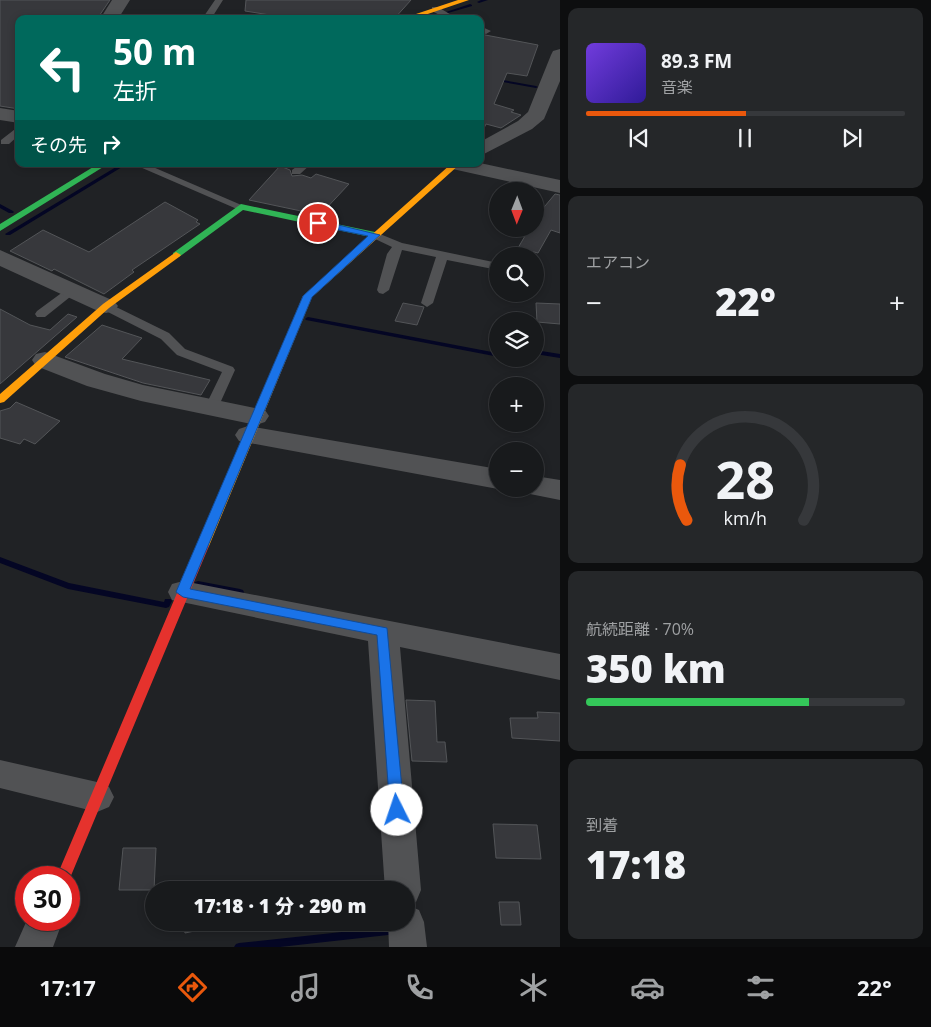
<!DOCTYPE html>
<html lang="ja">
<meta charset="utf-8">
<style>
:root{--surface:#181a1c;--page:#252729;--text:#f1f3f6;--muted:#9fa1a3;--line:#36383b;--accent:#ea580c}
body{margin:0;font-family:"Open Sans","Noto Sans JP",sans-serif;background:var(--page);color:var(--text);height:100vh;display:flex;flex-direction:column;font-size:19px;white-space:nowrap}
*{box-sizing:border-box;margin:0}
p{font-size:16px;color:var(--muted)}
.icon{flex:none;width:28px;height:28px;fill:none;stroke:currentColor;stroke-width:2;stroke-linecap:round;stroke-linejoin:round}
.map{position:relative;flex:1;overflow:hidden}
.details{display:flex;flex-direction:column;gap:8px;padding:8px;background:#0d0e0f;width:371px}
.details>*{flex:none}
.hud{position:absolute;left:15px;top:15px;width:469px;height:152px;border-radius:10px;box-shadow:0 2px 8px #0003,0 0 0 1px var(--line);background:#00695c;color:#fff;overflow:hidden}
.needle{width:32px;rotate:181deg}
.controls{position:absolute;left:489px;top:182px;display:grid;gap:10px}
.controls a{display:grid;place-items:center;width:55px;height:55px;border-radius:50%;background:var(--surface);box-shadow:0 2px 8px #0003,0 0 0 1px var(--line);font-size:25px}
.speed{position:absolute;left:15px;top:866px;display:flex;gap:10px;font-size:25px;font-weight:700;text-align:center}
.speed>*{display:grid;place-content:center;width:65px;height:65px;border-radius:50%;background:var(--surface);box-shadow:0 2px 8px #0003,0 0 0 1px var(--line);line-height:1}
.speed .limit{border:8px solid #d22;background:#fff;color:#111}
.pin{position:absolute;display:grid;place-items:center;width:42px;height:42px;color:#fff;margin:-21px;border:2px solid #fff;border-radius:50%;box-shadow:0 1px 5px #0007}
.me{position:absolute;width:55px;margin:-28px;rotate:356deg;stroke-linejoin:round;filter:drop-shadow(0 0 4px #0008)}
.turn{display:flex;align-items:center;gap:18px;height:105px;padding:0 15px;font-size:22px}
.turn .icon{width:65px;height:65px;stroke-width:2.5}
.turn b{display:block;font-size:35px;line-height:42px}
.then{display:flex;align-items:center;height:48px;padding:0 15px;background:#0003;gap:10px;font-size:19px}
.big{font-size:38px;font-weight:800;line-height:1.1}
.details .widget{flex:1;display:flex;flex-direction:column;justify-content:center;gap:8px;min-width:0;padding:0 18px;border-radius:10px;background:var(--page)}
.details .dial{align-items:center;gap:0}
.dial svg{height:130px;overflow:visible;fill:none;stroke:var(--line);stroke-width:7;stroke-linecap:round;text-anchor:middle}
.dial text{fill:var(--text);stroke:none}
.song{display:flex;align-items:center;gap:15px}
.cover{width:60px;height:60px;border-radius:8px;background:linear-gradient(135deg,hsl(260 70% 55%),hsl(250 70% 35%))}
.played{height:5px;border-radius:2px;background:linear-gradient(90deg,var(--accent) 50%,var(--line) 50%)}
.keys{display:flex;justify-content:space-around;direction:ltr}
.heat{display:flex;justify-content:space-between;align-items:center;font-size:28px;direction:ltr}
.charge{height:8px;border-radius:4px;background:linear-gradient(90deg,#34c759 70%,var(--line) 0)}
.trip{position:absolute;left:145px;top:881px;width:270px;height:50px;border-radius:25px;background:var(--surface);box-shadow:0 2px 8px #0003,0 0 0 1px var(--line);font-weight:800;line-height:50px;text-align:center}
.tabs{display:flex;height:80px;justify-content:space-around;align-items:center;background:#0a0a0b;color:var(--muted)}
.tabs .icon{width:35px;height:35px}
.tabs .active{color:var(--accent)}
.tabs b{font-size:22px;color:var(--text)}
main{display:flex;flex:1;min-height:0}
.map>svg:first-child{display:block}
</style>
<main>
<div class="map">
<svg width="560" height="947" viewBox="0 0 560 947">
<rect width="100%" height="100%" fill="#202225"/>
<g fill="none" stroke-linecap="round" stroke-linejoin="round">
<!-- stream -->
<path fill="#040624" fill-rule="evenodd" d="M481 0H488L479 3 477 2Z
M470 4 472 5V6L448 13 446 12Z
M438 14 440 15V16L432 19H425Z
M480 76 536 86 538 87 536 88 480 78Z
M121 164H127L10 235H6L5 234Z
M0 204 13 211 14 212 13 213H9L0 208Z
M308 317 492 352 496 345 498 344V353L496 355 494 356 306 320 305 319 306 318Z
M535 350 560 354V358L535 354Z
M0 557 69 583 164 602 165 599H171L172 601 169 607 166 608 68 589 0 563Z
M198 581 240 589 243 590 244 592 243 594 240 595 195 586 194 584 195 582Z
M397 926 400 927 402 930 400 933 397 934 280 947H234L236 944 239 943Z"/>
</g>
<!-- building -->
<path fill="#37383c" stroke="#535558" d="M0 0H110L97 19H19V109L0 106Z
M246 0H411L394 19H295L245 11Z
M480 34 538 45 527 76 507 73 494 104 514 110 511 112 521 115 501 128 486 124 480 137Z
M280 166 290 170 292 176 302 175 311 178 316 174 349 184 320 215 249 200Z
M555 194 560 195V233L551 230 538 253 518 248 529 229H535V218Z
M165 202 198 220 196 222 200 224 132 270 134 272 104 294 54 269 52 271 10 251 43 230 89 252Z
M403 303 424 307 417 325 395 321Z
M536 303 560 304V324L537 322Z
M0 309 30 325 50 330 68 314 77 317 0 384Z
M102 325 142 338 122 359 210 380 201 395 143 383 65 357Z
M16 402 60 421 35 444 24 439 20 444 0 438V411L10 408Z
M406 700 435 701 437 742H445L447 762 412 761Z
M537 712 560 713V741L512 738 510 718H538Z
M493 824 537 825 541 859 496 858Z
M123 848H156L154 890H119Z
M499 902H519L521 925H501Z
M183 922H217L218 926 185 933Z"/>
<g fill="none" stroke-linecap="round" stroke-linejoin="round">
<!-- lane -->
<path fill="#515254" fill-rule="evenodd" d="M215 0H223L211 19H202Z
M432 7H438L458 19H447L432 11Z
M480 26 491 31 486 34 480 32Z
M19 126V135L9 144H1V140Z
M133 164H146L246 207 241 210 237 209Z
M300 164H311L300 174H292V170Z
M375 232 402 243 498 263V270L447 260 433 303 427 307 421 303 436 257 402 250 389 290 383 294 379 293 377 290 387 254 392 247 371 237 369 235Z
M71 286 77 290 75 293 45 317H37L35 314 37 311Z
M106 302 169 333 185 349 233 367 235 370 217 410 212 411 205 407 222 372 177 355 161 339 102 309 100 306 102 303Z"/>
<!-- street -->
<path fill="#515254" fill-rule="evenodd" d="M112 0H130L118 19H100Z
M560 49V81L544 119 532 129 480 156V142L518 121 528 112 551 55 553 51Z
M0 108 19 111V123L0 120Z
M480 163 560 180V193L448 168 444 164Z
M0 250 114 301 118 306 114 311 106 313 98 311 0 266Z
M45 352 105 374 143 385 265 410 269 416 265 422 256 425 141 401 87 386 36 366 32 360 36 354Z
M248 426 498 469V489L239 441 235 435 239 429Z
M535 476 560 480V500L525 493 523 489H535Z
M183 581 560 654V680L400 647 421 890 416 902 407 905 419 910 424 922 427 947H389L388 922H406V890H385L368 641 172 600 168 592 172 584Z
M0 760 97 782 109 787 114 797 109 807 97 812 0 788Z
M27 920H63L53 947H15Z"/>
<!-- fast -->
<path fill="#30b455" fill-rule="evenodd" d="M98 164H108L0 231V224Z
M241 204 375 232 380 235 375 238 243 210 179 257H173V253Z"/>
<!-- slow -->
<path fill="#ff9f0a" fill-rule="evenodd" d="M458 0H469L413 19H401Z
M451 164H460L312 297 209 546 207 549H199L197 546 303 296Z
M176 252 181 255 179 257 109 308 4 402 0 403V394L103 304Z"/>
<!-- jam -->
<path fill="#e5322d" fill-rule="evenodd" d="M203 542 207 543 209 546 70 878 69 882V878H56L197 546 199 543Z"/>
</g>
<!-- route -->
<path fill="#1a73e8" stroke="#114b97" d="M318 220 380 235 312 297 190 589 387 628 404 810 402 815 397 817 392 815 390 810 377 635 183 597 176 592 303 296 368 236 314 225 313 223Z"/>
</svg>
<div class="controls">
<a><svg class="needle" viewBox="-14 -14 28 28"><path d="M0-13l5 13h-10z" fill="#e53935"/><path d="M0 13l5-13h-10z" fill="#9fa1a3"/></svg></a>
<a><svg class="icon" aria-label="search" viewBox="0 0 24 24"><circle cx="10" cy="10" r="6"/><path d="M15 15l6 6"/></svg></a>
<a><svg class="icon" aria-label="layers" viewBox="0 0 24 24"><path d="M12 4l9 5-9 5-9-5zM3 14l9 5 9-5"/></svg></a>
<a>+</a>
<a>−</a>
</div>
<div class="speed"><div class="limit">30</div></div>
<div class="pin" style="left:318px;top:223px;background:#d93025"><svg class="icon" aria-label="arrive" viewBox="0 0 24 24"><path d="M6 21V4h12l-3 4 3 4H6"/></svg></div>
<svg class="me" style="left:397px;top:810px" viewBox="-20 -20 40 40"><circle r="19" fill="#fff"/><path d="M0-13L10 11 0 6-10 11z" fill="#1a73e8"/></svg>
<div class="trip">17:18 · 1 分 · 290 m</div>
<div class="hud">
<div class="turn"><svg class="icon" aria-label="left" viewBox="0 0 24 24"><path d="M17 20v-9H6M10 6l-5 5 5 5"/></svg><div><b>50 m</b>左折</div></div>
<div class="then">その先<svg class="icon" aria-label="right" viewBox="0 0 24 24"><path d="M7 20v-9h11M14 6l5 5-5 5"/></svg></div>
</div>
</div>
<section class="details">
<div class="widget">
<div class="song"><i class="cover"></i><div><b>89.3 FM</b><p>音楽</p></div></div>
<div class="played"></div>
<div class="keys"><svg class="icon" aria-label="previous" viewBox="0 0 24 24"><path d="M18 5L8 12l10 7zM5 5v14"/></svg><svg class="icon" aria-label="pause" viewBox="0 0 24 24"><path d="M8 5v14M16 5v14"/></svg><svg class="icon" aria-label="next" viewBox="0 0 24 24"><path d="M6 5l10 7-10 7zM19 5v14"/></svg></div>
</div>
<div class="widget"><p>エアコン</p>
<div class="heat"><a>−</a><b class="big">22°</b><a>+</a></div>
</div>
<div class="widget dial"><svg viewBox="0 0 100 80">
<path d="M14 69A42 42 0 1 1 86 69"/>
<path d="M14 69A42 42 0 0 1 10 35" stroke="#ea580c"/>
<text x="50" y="56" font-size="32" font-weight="700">28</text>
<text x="50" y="72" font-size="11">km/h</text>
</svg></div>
<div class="widget"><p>航続距離 · 70%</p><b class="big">350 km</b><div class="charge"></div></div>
<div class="widget"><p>到着</p><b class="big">17:18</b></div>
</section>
</main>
<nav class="tabs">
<b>17:17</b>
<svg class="icon active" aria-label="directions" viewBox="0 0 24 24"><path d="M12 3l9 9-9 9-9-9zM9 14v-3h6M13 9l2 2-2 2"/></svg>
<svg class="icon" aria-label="music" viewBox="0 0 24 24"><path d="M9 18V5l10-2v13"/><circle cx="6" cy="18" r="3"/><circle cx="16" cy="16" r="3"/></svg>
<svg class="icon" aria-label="phone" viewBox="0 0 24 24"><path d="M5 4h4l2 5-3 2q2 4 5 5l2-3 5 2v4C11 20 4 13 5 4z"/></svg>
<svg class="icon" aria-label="climate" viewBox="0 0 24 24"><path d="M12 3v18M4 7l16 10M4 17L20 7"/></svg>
<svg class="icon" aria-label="car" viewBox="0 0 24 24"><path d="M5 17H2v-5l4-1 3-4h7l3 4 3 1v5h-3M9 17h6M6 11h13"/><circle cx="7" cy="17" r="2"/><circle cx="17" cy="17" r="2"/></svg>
<svg class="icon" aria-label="filters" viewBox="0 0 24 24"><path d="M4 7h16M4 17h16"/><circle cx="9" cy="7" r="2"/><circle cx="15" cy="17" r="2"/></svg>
<b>22°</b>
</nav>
